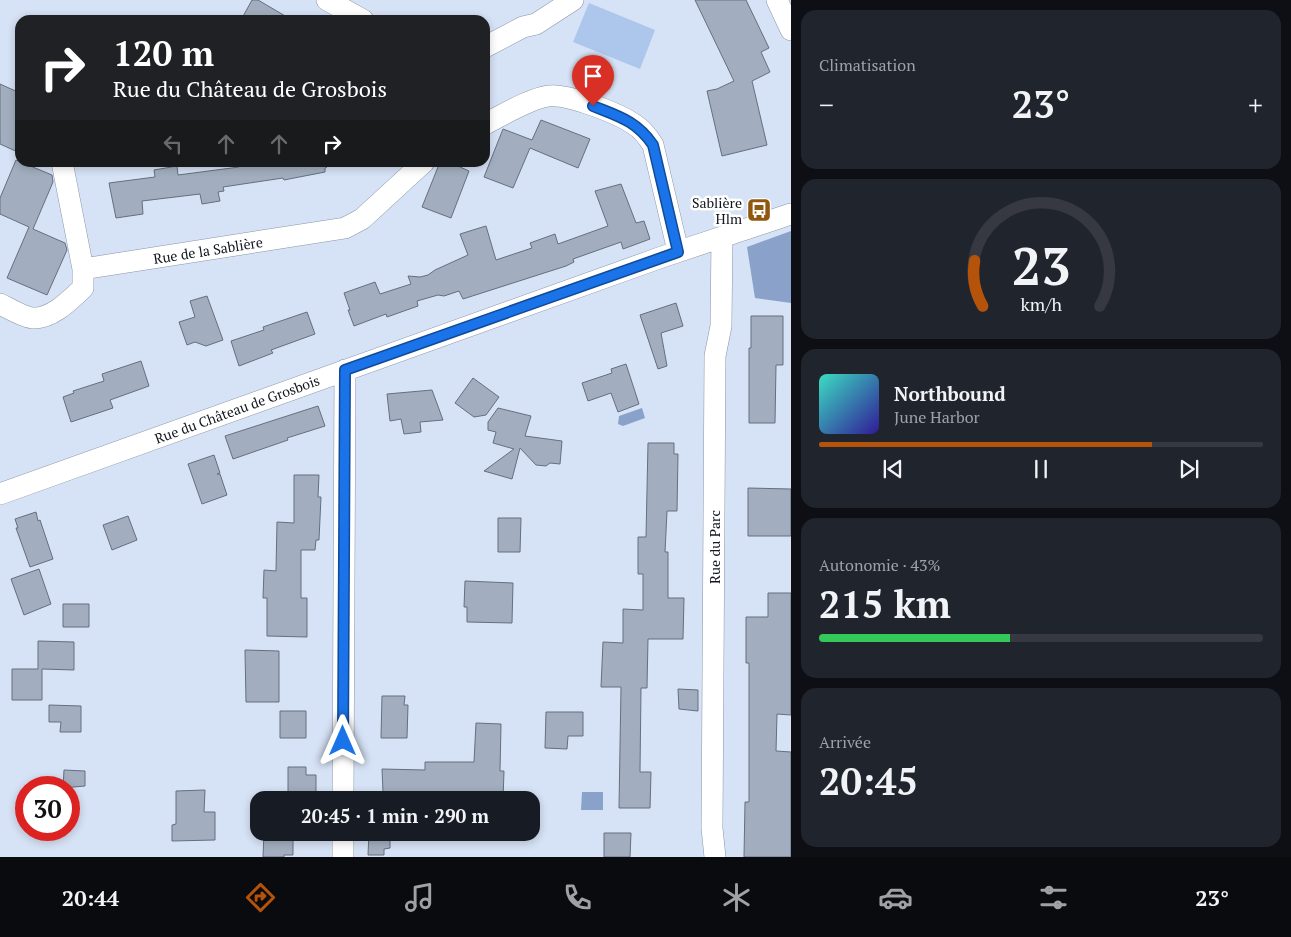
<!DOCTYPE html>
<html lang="fr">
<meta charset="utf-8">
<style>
:root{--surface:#171b24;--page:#20242c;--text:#f1f3f6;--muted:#9ea1a6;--line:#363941;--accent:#b45309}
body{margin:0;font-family:"PT Serif",serif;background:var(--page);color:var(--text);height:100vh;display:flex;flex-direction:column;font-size:19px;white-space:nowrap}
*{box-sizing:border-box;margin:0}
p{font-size:16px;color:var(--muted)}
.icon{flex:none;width:28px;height:28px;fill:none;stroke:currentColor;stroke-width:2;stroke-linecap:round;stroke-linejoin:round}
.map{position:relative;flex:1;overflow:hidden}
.sheet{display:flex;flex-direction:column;gap:10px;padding:10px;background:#0d0f14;width:500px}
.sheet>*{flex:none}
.guide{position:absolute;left:15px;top:15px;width:475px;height:152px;border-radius:15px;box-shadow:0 2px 8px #0003;background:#202124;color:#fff;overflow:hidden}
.speed{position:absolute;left:15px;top:776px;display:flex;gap:10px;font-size:25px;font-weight:700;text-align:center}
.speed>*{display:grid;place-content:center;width:65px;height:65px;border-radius:50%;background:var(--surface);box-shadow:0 2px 8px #0003;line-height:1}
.speed .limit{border:8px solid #d22;background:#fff;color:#111}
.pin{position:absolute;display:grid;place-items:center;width:42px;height:42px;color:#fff;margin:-51px -21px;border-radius:50% 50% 50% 0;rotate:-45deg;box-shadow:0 0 5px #0007}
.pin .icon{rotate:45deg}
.me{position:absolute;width:55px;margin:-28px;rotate:0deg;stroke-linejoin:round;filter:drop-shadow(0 0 4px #0008)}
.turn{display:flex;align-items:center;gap:18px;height:105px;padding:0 15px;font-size:22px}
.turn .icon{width:65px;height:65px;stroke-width:2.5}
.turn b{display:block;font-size:35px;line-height:42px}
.lanes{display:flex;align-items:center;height:48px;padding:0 15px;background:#0003;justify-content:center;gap:25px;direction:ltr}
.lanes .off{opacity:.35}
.big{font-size:38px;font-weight:700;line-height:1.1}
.sheet .card{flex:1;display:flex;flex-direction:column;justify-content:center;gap:8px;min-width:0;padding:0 18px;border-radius:15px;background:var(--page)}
.sheet .dial{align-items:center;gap:0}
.dial svg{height:130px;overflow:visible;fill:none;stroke:var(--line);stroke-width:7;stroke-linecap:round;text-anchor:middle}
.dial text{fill:var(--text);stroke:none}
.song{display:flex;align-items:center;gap:15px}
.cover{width:60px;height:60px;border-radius:8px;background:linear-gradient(135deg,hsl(170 70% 55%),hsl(250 70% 35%))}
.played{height:5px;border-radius:2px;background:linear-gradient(90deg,var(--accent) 75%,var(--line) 75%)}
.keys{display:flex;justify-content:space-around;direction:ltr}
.heat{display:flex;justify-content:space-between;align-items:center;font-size:28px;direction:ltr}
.charge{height:8px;border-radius:4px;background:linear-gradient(90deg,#34c759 43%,var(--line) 0)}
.trip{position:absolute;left:250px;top:791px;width:290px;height:50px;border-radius:15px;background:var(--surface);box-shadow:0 2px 8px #0003;font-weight:700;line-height:50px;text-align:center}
.menu{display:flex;height:80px;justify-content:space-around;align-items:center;background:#090b0e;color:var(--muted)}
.menu .icon{width:35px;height:35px}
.menu .selected{color:var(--accent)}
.menu b{font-size:22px;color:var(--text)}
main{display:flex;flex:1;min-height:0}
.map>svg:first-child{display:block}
</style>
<main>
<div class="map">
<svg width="791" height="857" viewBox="0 0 791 857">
<rect width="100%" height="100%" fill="#d6e2f5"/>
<!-- green -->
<path fill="#adc6ec" d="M589 3 655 30 640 69 573 42Z"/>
<!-- forest -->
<path fill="#8aa2c9" d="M791 231V303L755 298 747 247Z"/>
<!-- water -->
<path fill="#89a2c9" d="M642 408 645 418 623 426 618 424 619 416Z
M582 792H603V810H581Z"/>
<!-- building -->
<path fill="#a2aebf" stroke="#646f7f" d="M252 0H258L292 20H241Z
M695 0H746L769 48 761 52 770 72 752 81 767 145 722 156 707 91 717 89 734 81Z
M0 84 20 93V153L0 144Z
M541 120 590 139 578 168 530 148 513 188 484 177 503 129 532 140Z
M16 160 52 175 53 182 33 229 65 243 67 250 47 295 7 278 29 227 0 214V198Z
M238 162H327V167L325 168V172L284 180 283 178 223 187 224 191 218 192 220 201 202 204 200 194 142 201 143 214 116 218 109 183 155 177 154 170 177 166 178 175 239 167Z
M440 162H449L469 171 451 218 422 207Z
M621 184 636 223 644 221 650 239 623 249 621 242 573 259 574 262 566 266 463 299 459 291 444 296 438 295 417 301 418 306 387 317 386 314 354 326 348 310H350L344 293 375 282 380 294 411 284 408 276 420 277 428 275 435 270 468 255 460 234 486 226 496 260 532 248 530 243 555 234 558 244 608 226 595 191Z
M207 296 223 340 206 346 195 342 187 345 179 322 195 317 190 301Z
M676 303 683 326 661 333 667 366 658 369 640 315Z
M307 312 315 334 271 350 273 353 239 366 231 341 264 330 263 327Z
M751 316H783V365H776L775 423H749V348H751Z
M141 361 149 386 110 400 113 408 71 422 63 397 74 393 73 391 104 381 102 374Z
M626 364 639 404 618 412 611 393 588 401 582 383 612 373 611 369Z
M473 378 499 397 486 415 474 417 455 403Z
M432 390 443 420 420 422 421 432 404 434 401 419 390 421 387 394Z
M318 406 325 426 287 438 288 440 233 459 225 436Z
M498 408 531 416 525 436 562 441 560 464 550 463 546 466 536 465 520 448 512 479 484 471 514 449 493 443 496 432 488 430V422Z
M648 443H674V454H678L677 511H667L665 552H668V598H684L683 639H648L647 688H641L640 772H651L650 808H619L621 687H601L603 642 623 643V609L643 610V574H638V537H646Z
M214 455 220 473 217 474H220L227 495 202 504 188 464Z
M294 475H319L318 497H321L319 540H316L315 550H301V598H307V637L267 636V598H263L264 570 276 571 277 522 294 523Z
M748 488 791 489V536H748Z
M36 512 38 521 40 520 53 559 30 567 16 528H18L15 519Z
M128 516 137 540 112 550 103 525Z
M498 518H521L520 552H498Z
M39 569 51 604 24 615 11 579Z
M465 581 513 583 512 623 467 622V607H464Z
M768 593H791V715L777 714 776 751 791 752V857H744L745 802H749V663H746V617H768Z
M63 604H89V627H63Z
M38 641 74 642V670L42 669V700H12V669H38Z
M245 650 279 651V702H246Z
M678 689 698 690V711L679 709Z
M382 696H405L404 705H408L407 738H381Z
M49 705 81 706V732H60L61 722H49Z
M280 711H306V738H280Z
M546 712H583V736H568L567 749 545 748Z
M476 723 501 724 500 771H504L503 800 437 799V793L383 792 382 769 425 770V762H474Z
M288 767H306V775H316V800H288Z
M64 770 85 771V786L63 788Z
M205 790 204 812H215V840L172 841V825L176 824V791Z
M369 832H390V848L384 849V855H368Z
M264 833 293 834V855H284V857H263Z
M604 833H631L630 857H604Z"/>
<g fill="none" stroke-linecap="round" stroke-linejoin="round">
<defs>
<path id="minor" d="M327 0 363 20
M777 0 791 30
M485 47 523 27 536 24 573 0
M485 124C503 115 529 99 548 96 567 93 620 114 635 125 643 130 648 137 653 145L678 251
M62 162 83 269
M0 304C8 308 25 318 33 318 52 319 70 300 83 288V269L345 228 362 219 424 162
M0 494 662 257 791 214
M343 800 345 370
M343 857V832
M715 857 712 828 715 356 721 326 722 237"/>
</defs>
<!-- minor casing -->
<use href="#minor" stroke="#8a95a7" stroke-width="22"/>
<!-- minor -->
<use href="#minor" stroke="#fff" stroke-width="21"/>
</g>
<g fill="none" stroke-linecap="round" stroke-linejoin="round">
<defs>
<path id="route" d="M343 741 345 370 678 252 653 145C637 121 618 116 593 106"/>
</defs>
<!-- route casing -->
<use href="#route" stroke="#114b97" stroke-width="12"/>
<!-- route -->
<use href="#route" stroke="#1a73e8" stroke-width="9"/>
</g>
<!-- icons -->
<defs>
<symbol id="bus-square" viewBox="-11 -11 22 22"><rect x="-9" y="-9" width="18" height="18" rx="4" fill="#90580f" stroke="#fff"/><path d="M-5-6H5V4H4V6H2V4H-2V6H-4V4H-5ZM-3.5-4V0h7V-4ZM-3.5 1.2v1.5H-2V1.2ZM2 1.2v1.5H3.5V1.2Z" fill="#fff"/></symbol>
</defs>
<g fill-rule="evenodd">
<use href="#bus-square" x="745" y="196" width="28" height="28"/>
</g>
<g text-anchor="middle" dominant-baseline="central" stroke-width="5" stroke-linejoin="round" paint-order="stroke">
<!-- poi labels -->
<g font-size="14" fill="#12161d" stroke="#fff" text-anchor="end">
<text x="742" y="202">Sablière<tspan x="742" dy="16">Hlm</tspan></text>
</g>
<!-- street labels -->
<g font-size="14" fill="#12161d" stroke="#fff">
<text transform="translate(208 250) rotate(-9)">Rue de la Sablière</text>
<text transform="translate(237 409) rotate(-20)">Rue du Château de Grosbois</text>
<text transform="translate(714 547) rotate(-90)">Rue du Parc</text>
</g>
</g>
</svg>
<div class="speed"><div class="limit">30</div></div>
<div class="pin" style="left:593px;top:106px;background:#d93025"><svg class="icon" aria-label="arrive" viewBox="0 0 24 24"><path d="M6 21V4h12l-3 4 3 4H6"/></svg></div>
<svg class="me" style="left:343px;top:741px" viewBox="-20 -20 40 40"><path d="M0-17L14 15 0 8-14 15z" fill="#1a73e8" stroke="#fff" stroke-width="4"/></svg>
<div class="trip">20:45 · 1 min · 290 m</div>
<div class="guide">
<div class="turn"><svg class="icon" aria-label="right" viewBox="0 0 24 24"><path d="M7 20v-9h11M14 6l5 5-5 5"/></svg><div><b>120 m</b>Rue du Château de Grosbois</div></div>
<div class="lanes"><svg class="icon off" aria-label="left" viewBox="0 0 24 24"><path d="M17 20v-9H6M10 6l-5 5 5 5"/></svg><svg class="icon off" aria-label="ahead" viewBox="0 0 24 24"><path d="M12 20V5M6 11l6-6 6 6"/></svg><svg class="icon off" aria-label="ahead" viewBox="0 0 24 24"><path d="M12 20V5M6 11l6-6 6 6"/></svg><svg class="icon" aria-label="right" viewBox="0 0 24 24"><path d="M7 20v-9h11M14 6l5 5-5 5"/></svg></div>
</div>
</div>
<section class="sheet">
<div class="card"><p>Climatisation</p>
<div class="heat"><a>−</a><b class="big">23°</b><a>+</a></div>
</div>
<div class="card dial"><svg viewBox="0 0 100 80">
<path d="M14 69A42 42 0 1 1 86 69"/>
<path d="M14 69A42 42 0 0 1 9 41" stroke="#b45309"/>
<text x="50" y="56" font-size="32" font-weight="700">23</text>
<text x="50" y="72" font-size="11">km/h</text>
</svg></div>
<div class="card">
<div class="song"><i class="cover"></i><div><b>Northbound</b><p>June Harbor</p></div></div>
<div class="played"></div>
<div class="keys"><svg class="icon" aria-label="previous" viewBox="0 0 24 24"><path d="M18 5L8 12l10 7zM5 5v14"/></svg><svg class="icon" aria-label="pause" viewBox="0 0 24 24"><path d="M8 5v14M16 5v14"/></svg><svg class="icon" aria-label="next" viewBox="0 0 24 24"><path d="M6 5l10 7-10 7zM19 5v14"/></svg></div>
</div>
<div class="card"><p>Autonomie · 43%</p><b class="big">215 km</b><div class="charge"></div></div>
<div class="card"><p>Arrivée</p><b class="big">20:45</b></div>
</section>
</main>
<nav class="menu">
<b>20:44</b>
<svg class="icon selected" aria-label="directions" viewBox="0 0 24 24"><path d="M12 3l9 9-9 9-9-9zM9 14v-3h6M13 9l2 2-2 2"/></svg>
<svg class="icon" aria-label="music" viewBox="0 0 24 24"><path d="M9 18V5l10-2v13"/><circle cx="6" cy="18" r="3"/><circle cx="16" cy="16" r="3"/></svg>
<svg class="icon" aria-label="phone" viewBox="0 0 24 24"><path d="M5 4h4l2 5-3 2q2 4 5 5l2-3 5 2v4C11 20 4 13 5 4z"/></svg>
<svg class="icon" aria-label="climate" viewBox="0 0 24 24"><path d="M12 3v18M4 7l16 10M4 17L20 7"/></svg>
<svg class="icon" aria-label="car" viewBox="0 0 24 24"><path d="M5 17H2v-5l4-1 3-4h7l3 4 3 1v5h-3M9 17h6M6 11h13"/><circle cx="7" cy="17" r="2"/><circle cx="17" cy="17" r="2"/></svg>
<svg class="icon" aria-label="filters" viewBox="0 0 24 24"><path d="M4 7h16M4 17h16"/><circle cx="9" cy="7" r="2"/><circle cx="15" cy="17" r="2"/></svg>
<b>23°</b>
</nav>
